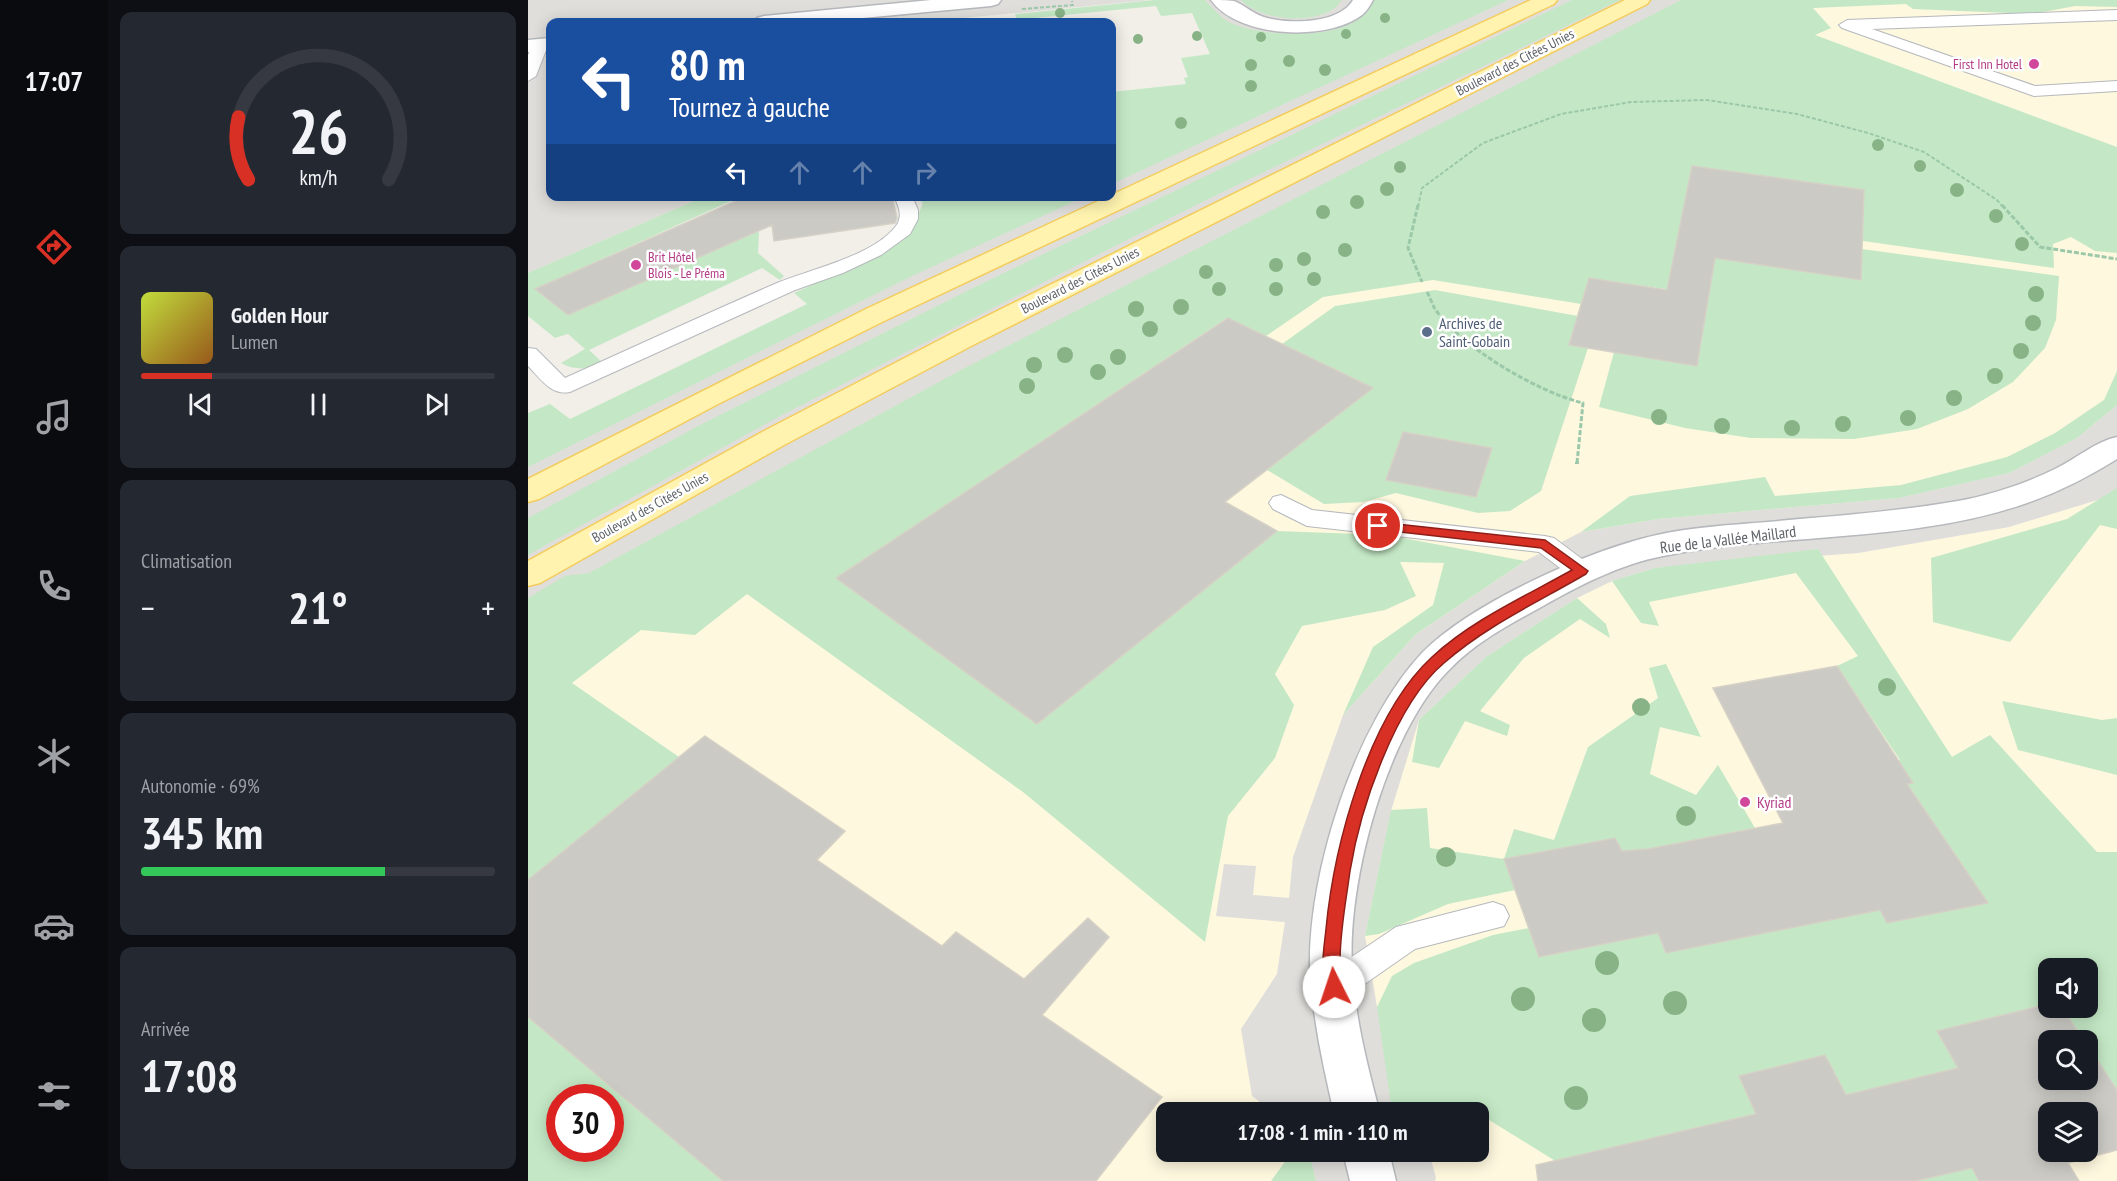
<!DOCTYPE html>
<html lang="fr">
<meta charset="utf-8">
<style>
:root{--surface:#171b24;--page:#242831;--text:#f1f3f6;--muted:#9ea1a6;--line:#363941;--accent:#d93025}
body{margin:0;font-family:"PT Sans Narrow",sans-serif;background:var(--page);color:var(--text);height:100vh;display:flex;flex-direction:column;font-size:22px;white-space:nowrap}
*{box-sizing:border-box;margin:0}
p{font-size:20px;color:var(--muted)}
.icon{flex:none;width:33px;height:33px;fill:none;stroke:currentColor;stroke-width:2;stroke-linecap:round;stroke-linejoin:round}
.map{position:relative;flex:1;overflow:hidden}
.sheet{display:flex;flex-direction:column;gap:12px;padding:12px;background:#0d0f14;width:420px}
.sheet>*{flex:none}
.guide{position:absolute;left:18px;top:18px;width:570px;height:183px;border-radius:12px;box-shadow:0 3px 15px #0003;background:#1a4fa0;color:#fff;overflow:hidden}
.tools{position:absolute;left:1510px;top:958px;display:grid;gap:12px}
.tools a{display:grid;place-items:center;width:60px;height:60px;border-radius:12px;background:var(--surface);box-shadow:0 3px 15px #0003;font-size:30px}
.speed{position:absolute;left:18px;top:1084px;display:flex;gap:12px;font-size:30px;font-weight:700;text-align:center}
.speed>*{display:grid;place-content:center;width:78px;height:78px;border-radius:50%;background:var(--surface);box-shadow:0 3px 15px #0003;line-height:1}
.speed .limit{border:9px solid #d22;background:#fff;color:#111}
.pin{position:absolute;display:grid;place-items:center;width:51px;height:51px;color:#fff;margin:-26px;border:3px solid #fff;border-radius:50%;box-shadow:0 2px 6px #0007}
.me{position:absolute;width:66px;margin:-33px;rotate:356deg;stroke-linejoin:round;filter:drop-shadow(0 0 4px #0008)}
.turn{display:flex;align-items:center;gap:21px;height:126px;padding:0 24px;font-size:27px}
.turn .icon{width:78px;height:78px;stroke-width:2.5}
.turn b{display:block;font-size:42px;line-height:51px}
.lanes{display:flex;align-items:center;height:57px;padding:0 24px;background:#0003;justify-content:center;gap:30px;direction:ltr}
.lanes .off{opacity:.35}
.big{font-size:45px;font-weight:700;line-height:1.1}
.sheet .widget{flex:1;display:flex;flex-direction:column;justify-content:center;gap:9px;min-width:0;padding:0 21px;border-radius:12px;background:var(--page)}
.sheet .dial{align-items:center;gap:0}
.dial svg{height:156px;overflow:visible;fill:none;stroke:var(--line);stroke-width:7;stroke-linecap:round;text-anchor:middle}
.dial text{fill:var(--text);stroke:none}
.song{display:flex;align-items:center;gap:18px}
.cover{width:72px;height:72px;border-radius:9px;background:linear-gradient(135deg,hsl(70 70% 55%),hsl(30 70% 35%))}
.played{height:6px;border-radius:3px;background:linear-gradient(90deg,var(--accent) 20%,var(--line) 20%)}
.keys{display:flex;justify-content:space-around;direction:ltr}
.heat{display:flex;justify-content:space-between;align-items:center;font-size:33px;direction:ltr}
.charge{height:9px;border-radius:4px;background:linear-gradient(90deg,#34c759 69%,var(--line) 0)}
.trip{position:absolute;left:628px;top:1102px;width:333px;height:60px;border-radius:12px;background:var(--surface);box-shadow:0 3px 15px #0003;font-weight:700;line-height:60px;text-align:center}
main{display:flex;flex:1;min-height:0}
.tab-bar{display:flex;flex-direction:column;width:108px;justify-content:space-around;align-items:center;background:#090b0e;color:var(--muted)}
.tab-bar .icon{width:42px;height:42px}
.tab-bar .current{color:var(--accent)}
.tab-bar b{font-size:27px;color:var(--text)}
.map>svg:first-child{display:block}
</style>
<main>
<nav class="tab-bar">
<b>17:07</b>
<svg class="icon current" aria-label="directions" viewBox="0 0 24 24"><path d="M12 3l9 9-9 9-9-9zM9 14v-3h6M13 9l2 2-2 2"/></svg>
<svg class="icon" aria-label="music" viewBox="0 0 24 24"><path d="M9 18V5l10-2v13"/><circle cx="6" cy="18" r="3"/><circle cx="16" cy="16" r="3"/></svg>
<svg class="icon" aria-label="phone" viewBox="0 0 24 24"><path d="M5 4h4l2 5-3 2q2 4 5 5l2-3 5 2v4C11 20 4 13 5 4z"/></svg>
<svg class="icon" aria-label="climate" viewBox="0 0 24 24"><path d="M12 3v18M4 7l16 10M4 17L20 7"/></svg>
<svg class="icon" aria-label="car" viewBox="0 0 24 24"><path d="M5 17H2v-5l4-1 3-4h7l3 4 3 1v5h-3M9 17h6M6 11h13"/><circle cx="7" cy="17" r="2"/><circle cx="17" cy="17" r="2"/></svg>
<svg class="icon" aria-label="filters" viewBox="0 0 24 24"><path d="M4 7h16M4 17h16"/><circle cx="9" cy="7" r="2"/><circle cx="15" cy="17" r="2"/></svg>
</nav>
<section class="sheet">
<div class="widget dial"><svg viewBox="0 0 100 80">
<path d="M14 69A42 42 0 1 1 86 69"/>
<path d="M14 69A42 42 0 0 1 9 37" stroke="#d93025"/>
<text x="50" y="56" font-size="32" font-weight="700">26</text>
<text x="50" y="72" font-size="11">km/h</text>
</svg></div>
<div class="widget">
<div class="song"><i class="cover"></i><div><b>Golden Hour</b><p>Lumen</p></div></div>
<div class="played"></div>
<div class="keys"><svg class="icon" aria-label="previous" viewBox="0 0 24 24"><path d="M18 5L8 12l10 7zM5 5v14"/></svg><svg class="icon" aria-label="pause" viewBox="0 0 24 24"><path d="M8 5v14M16 5v14"/></svg><svg class="icon" aria-label="next" viewBox="0 0 24 24"><path d="M6 5l10 7-10 7zM19 5v14"/></svg></div>
</div>
<div class="widget"><p>Climatisation</p>
<div class="heat"><a>−</a><b class="big">21°</b><a>+</a></div>
</div>
<div class="widget"><p>Autonomie · 69%</p><b class="big">345 km</b><div class="charge"></div></div>
<div class="widget"><p>Arrivée</p><b class="big">17:08</b></div>
</section>
<div class="map">
<svg width="1589" height="1181" viewBox="0 0 1589 1181">
<rect width="100%" height="100%" fill="#f1efe8"/>
<!-- commercial -->
<path fill="#fef8df" fill-rule="evenodd" d="M1180 0H1589V405L1549 438 1371 498 1130 519 1053 533 997 561 765 857 761 898 724 895 688 916 757 922 749 974 732 1000 724 1096 747 1113H639V1152H781L788 1181H18L0 1167V661ZM32 1098H82V1149H32Z
M1589 494V1181H907L901 1152H951V1113H891L885 1088 849 1007 837 936 863 810 891 720 1049 598 1084 581 1285 555 1330 553 1481 527ZM1521 969H1560V1008H1521ZM1521 1041H1560V1080H1521ZM1521 1113H1560V1152H1521Z"/>
<!-- industrial -->
<path fill="#e0deda" d="M0 0H622L394 22H22V196L175 197 0 273Z
M652 0H1180L0 661V452L399 255 394 197 395 203 526 197 584 196V170L770 84Z
M1589 405V494L1481 527 1330 553 1127 568 1084 581 1049 598 958 657 891 720 863 811 837 936 849 1007 885 1088 891 1113H747L724 1096 713 1029 749 974 757 922 688 916 696 864 728 866 725 895 761 898 765 857 815 715 888 634 997 561 1053 532 1130 519 1371 498 1481 473 1549 438Z
M781 1152H901L908 1178 907 1181H788Z"/>
<!-- green -->
<path fill="#c4e8c5" fill-rule="evenodd" d="M626 0H677C684 8 695 20 705 24 738 37 813 41 839 12 842 9 844 4 846 0H980L584 184V92L658 84 656 78 660 77 653 58 682 54 664 13 633 16 628 6 496 19V22H489L487 14Z
M713 0H814C811 3 808 8 804 10 780 24 732 20 713 0Z
M1044 0H1092L668 205 252 416 0 555V518L174 424 447 287Z
M1153 0H1589V7L1547 6 1505 14 1385 9 1378 4 1285 8 1303 28 1287 35 1589 147V253L1567 251 1543 237 1525 244 1526 268 1335 241V190L1164 167 1147 252 1151 291 1061 278 1053 304 905 280 795 297 738 336 699 318 308 578 509 724 749 531 859 535 997 561 888 634 815 715 845 647 905 605 916 563 872 562 888 596 857 610 774 626 747 674 766 705 747 758 700 816 677 942 495 792 219 594 167 635 113 630 44 683 151 757 0 880V598L37 576 61 573 433 370Z
M214 196 7 289 40 315 231 231 230 253 256 276 252 280 234 268 61 350 76 364C61 369 47 371 33 363L57 349 40 334 27 338 0 316V273L175 197Z
M388 197H556L384 276 0 467V413L22 404 42 419 279 304 266 293 347 257 385 227 395 203Z
M1334 249 1531 276 1528 320 1517 348 1485 382 1440 409 1389 429 1326 439 1223 438 1157 428 1071 407 1086 352 1169 365 1175 334 1158 331 1160 323 1176 325 1181 296 1166 293 1173 256 1333 280Z
M907 290 1050 316 1041 344 1060 348 1013 491 982 511 950 513 868 493 835 502 796 504 739 470 845 388 754 344 807 306Z
M1589 371V405L1549 438 1481 473 1371 498 1130 519 1053 532 1102 496 1237 477 1247 496 1373 485 1479 457 1527 433 1576 400Z
M1589 488V529L1572 525 1482 642 1405 622 1403 558 1539 519Z
M1290 549 1424 757 1462 735 1569 852H1589V1090L1560 1046V1041H1556L1534 1008H1560V969H1521V1004L1409 1031 1430 1068 1318 1095 1297 1055 1211 1076 1228 1114 1029 1162 961 1120 951 1118V1113H917L863 1105 849 1007 864 976 886 963 965 935 1001 928 1011 957 1130 933 1138 953 1352 910 1360 923 1458 903 1401 817 1328 769 1372 760 1309 666 1330 656 1268 573 1121 602 1131 626 1113 623 1084 581 1127 568Z
M1049 598 1078 624 1082 638 1052 619 996 658 952 711 982 725 979 736 937 721 911 768 884 762 891 720 958 657Z
M1138 664 1173 737 1132 727 1122 774 1168 795 1190 765 1227 828 1095 854 1087 838 977 859 987 890 920 904 851 934 837 936 863 810 899 808 902 848 976 859 986 829 1026 840 1060 747 1130 698 1121 668Z
M1474 701 1574 720 1589 718V775L1490 750Z
M0 1017 195 1181H0ZM32 1098H82V1149H32Z
M764 1152H781L788 1181H743Z
M1444 1168 1451 1181H1387Z"/>
<!-- building -->
<path fill="#cccac5" stroke="#d6d1c6" stroke-width="1.5" fill-rule="evenodd" d="M1164 166 1336 190 1333 280 1187 258 1169 366 1041 345 1061 278 1139 290Z
M219 196 242 198V196H364L369 218 367 223 246 241 244 225 40 315 7 289Z
M700 318 845 388 697 502 749 531 509 724 308 578Z
M875 432 964 448 948 497 858 480Z
M1309 666 1385 783 1379 784 1460 903 1359 923 1352 910 1138 953 1130 933 1011 957 976 859 1087 838 1094 851 1120 849 1255 823 1185 688Z
M177 736 317 831 289 860 414 946 428 932 496 979 560 918 581 937 514 1015 634 1097 568 1181H195L0 1017V880Z
M1521 1004V1008H1534L1556 1041H1521V1080H1560V1046L1589 1090V1150L1540 1163 1551 1181H1451L1444 1168 1387 1181H1010L1008 1165 1228 1114 1211 1076 1297 1055 1318 1095 1430 1068 1409 1031ZM1521 1113H1560V1152H1521Z"/>
<g fill="none" stroke-linecap="round" stroke-linejoin="round">
<defs>
<path id="service" d="M1589 10V20L1344 29 1507 86 1589 81V91L1506 96 1314 28 1311 25 1319 20Z
M12 40 20 45 8 76 0 81V55L6 42Z
M366 196H384L390 210V219L382 234 353 255 315 273 267 290 42 392C23 396 12 378 0 366V348L8 349 37 378C108 346 178 314 249 283 283 269 345 256 368 226 375 216 371 207 366 196Z
M753 495 784 510 1017 536 1026 538 1062 565 1066 571 1062 577 1053 580 1044 577 1011 552 779 526 745 509 741 503 745 497Z
M965 902 976 906 981 916 976 926 887 949 818 997 806 1002 794 997 790 987 794 977 868 927Z"/>
<path id="minor" d="M403 0H473L470 4 463 6 292 22H226L229 18 236 16Z
M683 0C690 0 700 0 706 1 718 6 726 15 739 18 763 24 811 24 825 0H845C842 5 839 11 834 15 799 42 710 38 683 0Z
M22 38V50L0 52V40Z
M1589 437V459C1560 477 1531 492 1499 503 1381 544 1255 532 1135 556 1093 564 1052 585 1015 606 982 624 948 642 922 669 859 731 819 881 824 967 827 1017 839 1065 852 1113H806C795 1065 784 1016 782 967 780 871 828 723 894 653 943 603 1061 550 1129 535 1165 527 1203 525 1240 522 1303 516 1367 512 1430 501 1463 495 1499 483 1529 468 1549 458 1567 442 1589 437Z
M815 1152H861L868 1181H822Z"/>
<path id="primary" d="M1003 0H1029L1026 4 356 321 190 404 11 499 0 502V479L338 309Z
M1097 0H1122L1119 4 445 345 256 445 12 583 0 586V561L236 431 425 333Z"/>
</defs>
<!-- service casing -->
<use href="#service" stroke="#b5b8bc" stroke-width="2"/>
<!-- minor casing -->
<use href="#minor" stroke="#b5b8bc" stroke-width="3"/>
<!-- primary casing -->
<use href="#primary" stroke="#f4cc5e" stroke-width="3"/>
<!-- path-far2 -->
<path stroke="#9bc8a9" stroke-width="2" stroke-dasharray="4 2" stroke-linecap="butt" d="M494 9 545 5 544 1
M890 207 894 188 955 143 1033 114 1103 102 1179 100 1269 114 1340 133 1396 152 1469 200 1475 207"/>
<!-- path-far1 -->
<path stroke="#9bc8a9" stroke-width="3" stroke-dasharray="5 2" stroke-linecap="butt" d="M890 205 880 248 894 282
M1474 205 1512 247 1589 259
M899 292C902 297 904 304 907 309 934 348 1010 392 1055 403L1049 463"/>
<!-- path -->
<path stroke="#9bc8a9" stroke-width="4" stroke-dasharray="6 3" stroke-linecap="butt" d="M1049 464V462"/>
<!-- service -->
<use href="#service" fill="#fff" fill-rule="evenodd"/>
<!-- minor -->
<use href="#minor" fill="#fff" fill-rule="evenodd"/>
<!-- primary -->
<use href="#primary" fill="#fff3af" fill-rule="evenodd"/>
</g>
<!-- trees -->
<g fill="#88b387">
<circle cx="532" cy="13" r="5"/>
<circle cx="857" cy="18" r="5"/>
<circle cx="818" cy="34" r="5"/>
<circle cx="669" cy="36" r="5"/>
<circle cx="733" cy="37" r="5"/>
<circle cx="610" cy="39" r="5"/>
<circle cx="761" cy="61" r="6"/>
<circle cx="723" cy="65" r="6"/>
<circle cx="797" cy="70" r="6"/>
<circle cx="723" cy="86" r="6"/>
<circle cx="653" cy="123" r="6"/>
<circle cx="1350" cy="145" r="6"/>
<circle cx="1392" cy="166" r="6"/>
<circle cx="872" cy="167" r="6"/>
<circle cx="859" cy="189" r="7"/>
<circle cx="1429" cy="190" r="7"/>
<circle cx="829" cy="202" r="7"/>
<circle cx="795" cy="212" r="7"/>
<circle cx="1468" cy="216" r="7"/>
<circle cx="1494" cy="244" r="7"/>
<circle cx="817" cy="250" r="7"/>
<circle cx="776" cy="259" r="7"/>
<circle cx="748" cy="265" r="7"/>
<circle cx="678" cy="272" r="7"/>
<circle cx="786" cy="279" r="7"/>
<circle cx="691" cy="289" r="7"/>
<circle cx="748" cy="289" r="7"/>
<circle cx="1508" cy="294" r="8"/>
<circle cx="653" cy="307" r="8"/>
<circle cx="608" cy="309" r="8"/>
<circle cx="1505" cy="323" r="8"/>
<circle cx="622" cy="329" r="8"/>
<circle cx="1493" cy="351" r="8"/>
<circle cx="537" cy="355" r="8"/>
<circle cx="590" cy="357" r="8"/>
<circle cx="506" cy="365" r="8"/>
<circle cx="570" cy="372" r="8"/>
<circle cx="1467" cy="376" r="8"/>
<circle cx="499" cy="386" r="8"/>
<circle cx="1426" cy="398" r="8"/>
<circle cx="1131" cy="417" r="8"/>
<circle cx="1380" cy="418" r="8"/>
<circle cx="1315" cy="424" r="8"/>
<circle cx="1194" cy="426" r="8"/>
<circle cx="1264" cy="428" r="8"/>
<circle cx="1359" cy="687" r="9"/>
<circle cx="1113" cy="707" r="9"/>
<circle cx="1158" cy="816" r="10"/>
<circle cx="918" cy="857" r="10"/>
<circle cx="1079" cy="963" r="12"/>
<circle cx="995" cy="999" r="12"/>
<circle cx="1147" cy="1003" r="12"/>
<circle cx="1066" cy="1020" r="12"/>
<circle cx="1048" cy="1098" r="12"/>
</g>
<!-- route -->
<path fill="#d93025" stroke="#8d1f18" stroke-width="1.5" d="M850 522 1017 540 1060 571 1058 574C1010 602 958 626 916 663 867 704 832 809 822 871 818 901 812 931 812 961 812 972 816 983 812 992L806 995 800 992C791 973 796 949 798 929 806 845 840 716 904 657 944 620 996 597 1044 570L1013 548 846 529 844 526 846 523Z"/>
<!-- markers -->
<g fill="#d1479c" stroke="#fff" stroke-width="2">
<circle cx="1506" cy="64" r="6"/>
<circle cx="108" cy="265" r="6"/>
<circle cx="1217" cy="802" r="6"/>
</g>
<circle fill="#5c6f8a" stroke="#fff" stroke-width="2" cx="899" cy="332" r="6"/>
<g text-anchor="middle" dominant-baseline="central" stroke-width="5" stroke-linejoin="round" paint-order="stroke">
<!-- far-street labels -->
<g font-size="14" fill="#5f6368" stroke="#fff">
<text transform="translate(987 62) rotate(-27)">Boulevard des Citées Unies</text>
<text transform="translate(552 280) rotate(-27)">Boulevard des Citées Unies</text>
<text transform="translate(122 507) rotate(-29)">Boulevard des Citées Unies</text>
</g>
<!-- far-hotel labels -->
<g font-size="14" fill="#b23c85" stroke="#fff" text-anchor="end">
<text x="1494" y="64">First Inn Hotel</text>
<text x="120" y="257" text-anchor="start">Brit Hôtel<tspan x="120" dy="16">Blois - Le Préma</tspan></text>
</g>
<!-- service labels -->
<g font-size="16" fill="#4e5e75" stroke="#fff" text-anchor="start">
<text x="911" y="323">Archives de<tspan x="911" dy="18">Saint-Gobain</tspan></text>
</g>
<!-- street labels -->
<g font-size="16" fill="#5f6368" stroke="#fff">
<text transform="translate(1200 539) rotate(-7)">Rue de la Vallée Maillard</text>
</g>
<!-- hotel labels -->
<g font-size="16" fill="#b23c85" stroke="#fff" text-anchor="start">
<text x="1229" y="802">Kyriad</text>
</g>
</g>
</svg>
<div class="tools">
<a><svg class="icon" aria-label="sound" viewBox="0 0 24 24"><path d="M4 9h4l5-4v14l-5-4H4zM17 9q2 3 0 6"/></svg></a>
<a><svg class="icon" aria-label="search" viewBox="0 0 24 24"><circle cx="10" cy="10" r="6"/><path d="M15 15l6 6"/></svg></a>
<a><svg class="icon" aria-label="layers" viewBox="0 0 24 24"><path d="M12 4l9 5-9 5-9-5zM3 14l9 5 9-5"/></svg></a>
</div>
<div class="speed"><div class="limit">30</div></div>
<div class="pin" style="left:850px;top:526px;background:#d93025"><svg class="icon" aria-label="arrive" viewBox="0 0 24 24"><path d="M6 21V4h12l-3 4 3 4H6"/></svg></div>
<svg class="me" style="left:806px;top:987px" viewBox="-20 -20 40 40"><circle r="19" fill="#fff"/><path d="M0-13L10 11 0 6-10 11z" fill="#d93025"/></svg>
<div class="trip">17:08 · 1 min · 110 m</div>
<div class="guide">
<div class="turn"><svg class="icon" aria-label="left" viewBox="0 0 24 24"><path d="M17 20v-9H6M10 6l-5 5 5 5"/></svg><div><b>80 m</b>Tournez à gauche</div></div>
<div class="lanes"><svg class="icon" aria-label="left" viewBox="0 0 24 24"><path d="M17 20v-9H6M10 6l-5 5 5 5"/></svg><svg class="icon off" aria-label="ahead" viewBox="0 0 24 24"><path d="M12 20V5M6 11l6-6 6 6"/></svg><svg class="icon off" aria-label="ahead" viewBox="0 0 24 24"><path d="M12 20V5M6 11l6-6 6 6"/></svg><svg class="icon off" aria-label="right" viewBox="0 0 24 24"><path d="M7 20v-9h11M14 6l5 5-5 5"/></svg></div>
</div>
</div>
</main>
